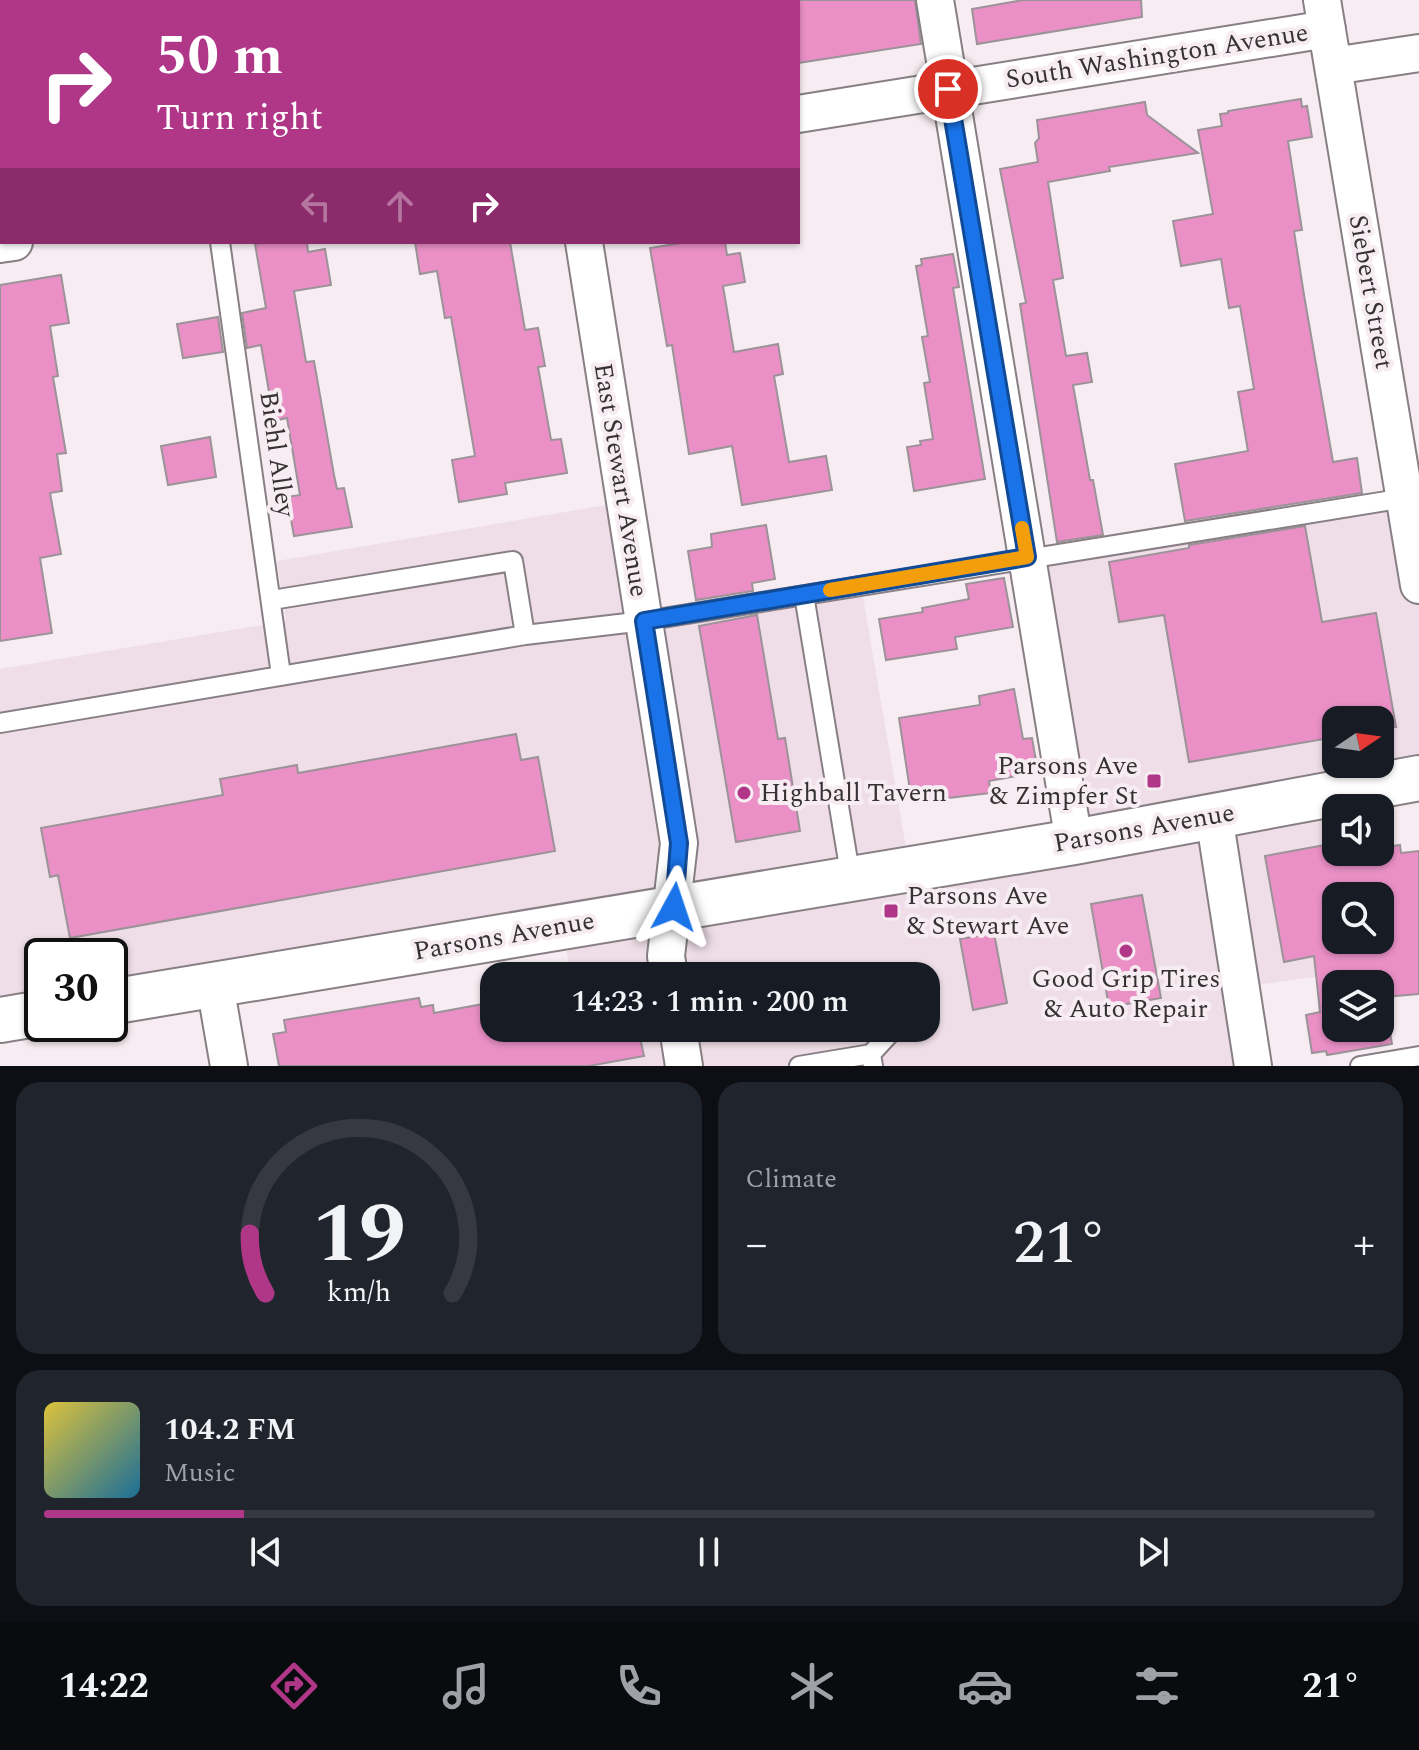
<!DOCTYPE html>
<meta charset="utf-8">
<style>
:root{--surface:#171b24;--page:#20242c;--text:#f1f3f6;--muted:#9ea1a6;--line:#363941;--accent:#b03688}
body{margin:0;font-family:Spectral,serif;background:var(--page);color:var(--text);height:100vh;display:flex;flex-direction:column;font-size:30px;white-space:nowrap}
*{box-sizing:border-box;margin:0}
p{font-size:26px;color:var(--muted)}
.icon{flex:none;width:44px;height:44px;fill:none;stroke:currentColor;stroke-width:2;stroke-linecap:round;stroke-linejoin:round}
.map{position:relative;height:1066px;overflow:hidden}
.drawer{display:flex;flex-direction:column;gap:16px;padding:16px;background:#0d0f14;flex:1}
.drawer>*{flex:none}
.banner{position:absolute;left:0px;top:0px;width:800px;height:244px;box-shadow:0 2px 6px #0004;background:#b03688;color:#fff;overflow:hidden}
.needle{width:52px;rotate:77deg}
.tools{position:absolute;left:1322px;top:706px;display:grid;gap:16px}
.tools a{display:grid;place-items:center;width:72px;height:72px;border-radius:16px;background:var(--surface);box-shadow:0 2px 6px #0004;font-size:40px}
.speed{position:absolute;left:24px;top:938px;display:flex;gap:16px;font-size:40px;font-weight:700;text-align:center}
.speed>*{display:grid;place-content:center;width:104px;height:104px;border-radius:50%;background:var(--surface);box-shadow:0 2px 6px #0004;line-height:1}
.speed .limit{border:4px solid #111;border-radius:12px;background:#fff;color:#111}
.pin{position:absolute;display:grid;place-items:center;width:68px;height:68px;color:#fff;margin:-34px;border:4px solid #fff;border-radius:50%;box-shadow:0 2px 8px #0007}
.me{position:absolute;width:88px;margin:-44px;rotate:5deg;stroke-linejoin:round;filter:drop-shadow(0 0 6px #0008)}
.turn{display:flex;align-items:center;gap:28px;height:168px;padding:0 24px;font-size:36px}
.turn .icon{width:104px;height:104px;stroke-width:2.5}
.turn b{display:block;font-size:56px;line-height:68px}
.lanes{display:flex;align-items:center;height:76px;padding:0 24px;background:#0003;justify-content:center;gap:40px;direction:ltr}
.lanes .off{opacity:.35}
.big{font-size:60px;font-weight:600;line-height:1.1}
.drawer .tile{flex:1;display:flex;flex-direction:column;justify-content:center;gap:12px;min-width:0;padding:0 28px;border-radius:24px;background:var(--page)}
.drawer .dial{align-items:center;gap:0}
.dial svg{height:208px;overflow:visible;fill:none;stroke:var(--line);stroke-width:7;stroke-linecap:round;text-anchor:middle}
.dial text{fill:var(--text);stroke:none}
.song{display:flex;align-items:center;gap:24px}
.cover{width:96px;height:96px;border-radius:12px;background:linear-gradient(135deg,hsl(50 70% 55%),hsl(200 70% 35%))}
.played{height:8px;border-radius:4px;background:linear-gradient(90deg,var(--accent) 15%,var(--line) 15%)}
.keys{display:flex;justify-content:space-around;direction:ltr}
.heat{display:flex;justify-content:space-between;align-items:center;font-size:44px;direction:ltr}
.drawer .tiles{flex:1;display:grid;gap:16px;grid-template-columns:1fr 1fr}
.tile:last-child{grid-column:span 2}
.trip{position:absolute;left:480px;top:962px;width:460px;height:80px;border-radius:24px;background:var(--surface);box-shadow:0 2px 6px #0004;font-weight:600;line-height:80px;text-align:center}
.tabs{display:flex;height:128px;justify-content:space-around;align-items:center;background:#090b0e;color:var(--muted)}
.tabs .icon{width:56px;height:56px}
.tabs .selected{color:var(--accent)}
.tabs b{font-size:36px;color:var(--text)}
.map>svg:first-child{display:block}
</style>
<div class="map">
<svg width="1419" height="1066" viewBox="0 0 1419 1066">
<rect width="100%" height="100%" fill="#f6ecf1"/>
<!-- built -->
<path fill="#efdee7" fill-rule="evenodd" d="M1409 501 1419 563V774L1336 808V852H1364L1372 896H1336V940L1385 967 1242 987 1258 1066H587L580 1028H926V976H571L562 926 110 1002V956H42V1013L0 1019V669L286 621 277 561 624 502 643 622 861 586 909 865 1074 832 1038 563ZM1336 720H1380V764H1336Z"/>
<!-- building -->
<path fill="#ea90c7" stroke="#9b9398" stroke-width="2" fill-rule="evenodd" d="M798 0H915L921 44 798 63Z
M1023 0H1141L1142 17 977 44 972 9Z
M1301 99 1302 107 1307 106 1312 137 1288 141 1302 230 1294 231 1304 295 1333 462 1357 458 1362 493 1185 521 1175 464 1248 451 1238 392 1254 389 1240 306 1229 308 1221 259 1181 266 1173 221 1213 214 1198 130 1222 126 1220 114 1228 113V111Z
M1145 102 1147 115 1198 153 1109 167 1110 171 1048 182 1063 278 1053 280 1066 356 1087 353 1092 382 1073 385 1090 480H1093L1103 535 1057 542 1020 304 1026 303 1000 169 1038 162 1035 143 1039 138 1037 120Z
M270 242H307L308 252 325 249 331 285 294 291 306 362 314 361 334 475 337 489 344 488 352 527 294 536 287 497 300 495 287 418 274 421 261 345 247 348 242 313 266 308 255 244Z
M415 242H510L525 330 538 328 545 366 538 367 551 440 561 439 567 473 505 483 507 494 459 502 452 460 475 456 462 380 451 317 445 318 437 271 420 274Z
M687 242H725L727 255 740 253 745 282 723 286 734 352 778 344 783 374 774 376 789 462 826 456 832 490 742 505 732 446 689 454 672 345 667 346 650 248Z
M953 254 959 287 953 288 985 479 914 491 907 447 921 445 920 441 933 439 924 383 930 382 922 337 928 336 916 266 922 265 921 259Z
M61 275 69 323 50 326 58 376 53 377 66 453 57 454 62 491 50 493 61 554 40 558 52 633 0 641V285Z
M218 317 223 352 183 358 177 324Z
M210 437 216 477 168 485 161 446Z
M766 525 775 579 752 583 753 591 696 600 688 551 712 547 711 534Z
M1305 526 1322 622 1376 613 1396 727 1380 730V720H1336V737L1189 762 1164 615 1119 622 1109 562 1189 548V545Z
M1004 578 1013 627 955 637 957 649 886 660 879 619 923 612 922 608 969 599 966 584Z
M757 615 778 739 785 738 800 831 736 842 699 626Z
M1014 689 1023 739 1032 738 1038 772 989 781 991 793 916 802 915 797H911L899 718 980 705 979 696Z
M516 734 521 760 538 757 555 851 70 938 58 875 50 877 41 828 223 795 220 779 297 765 298 773Z
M1336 843V856L1380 852V848L1400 845 1401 853 1419 851V994L1384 997 1392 1044 1327 1055 1326 1051 1312 1053 1306 1015 1320 1012 1314 956 1284 962 1265 856ZM1336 896H1380V940H1336ZM1336 984H1380V1028H1336Z
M1142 895 1161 998 1109 1007 1091 904Z
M994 933 1007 1003 973 1010 960 939Z
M626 965 628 976H573V975Z
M419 998 421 1007 433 1005 434 1013 494 1002V1028H638L644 1056 589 1066H279L273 1034 286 1032 284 1020Z"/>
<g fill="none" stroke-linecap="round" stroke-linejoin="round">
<defs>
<path id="service" d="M182 0V2
M220 242 281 675
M804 595 851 879
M272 600 513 561 525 635
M0 723 525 635 644 621 1405 498
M871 1054 895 1028
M799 1066 871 1054 873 1066
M1360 1066 1419 1056"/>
<path id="minor" d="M545 0V2
M935 0 1074 842
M1322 0 1419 585
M1333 66 1419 53
M798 114 1327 29
M584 242 679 843 666 956 669 976
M0 244 14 242
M1214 816 1253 1066
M215 985 229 1066
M678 1028 684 1066"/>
<path id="primary" d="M110 1002 1074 842 1419 778
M0 1020 42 1013"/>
</defs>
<!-- service casing -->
<use href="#service" stroke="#877f83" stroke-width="22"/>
<!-- minor casing -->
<use href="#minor" stroke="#877f83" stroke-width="40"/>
<!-- primary casing -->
<use href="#primary" stroke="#877f83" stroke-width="48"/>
<!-- service -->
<use href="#service" stroke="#fff" stroke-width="18"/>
<!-- minor -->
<use href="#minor" stroke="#fff" stroke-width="36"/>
<!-- primary -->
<use href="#primary" stroke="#fff" stroke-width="44"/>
</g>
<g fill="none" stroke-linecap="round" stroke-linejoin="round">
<defs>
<path id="route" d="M674 907 679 843 644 621 1027 557 948 89"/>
</defs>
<!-- route casing -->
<use href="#route" stroke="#114b97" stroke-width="20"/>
<!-- route -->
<use href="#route" stroke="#1a73e8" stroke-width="14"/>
<!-- slow -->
<path stroke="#f59e0b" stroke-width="14" d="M830 590 1027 557 1022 528"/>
</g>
<!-- markers -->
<g fill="#b03688" stroke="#f6ecf1" stroke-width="3">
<rect x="1146" y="773" width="16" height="16" rx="4"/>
<circle cx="744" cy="793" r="8"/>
<rect x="883" y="903" width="16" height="16" rx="4"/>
<circle cx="1126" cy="951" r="8"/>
</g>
<g text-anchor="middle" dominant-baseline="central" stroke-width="8" stroke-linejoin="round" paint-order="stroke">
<!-- street labels -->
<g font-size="26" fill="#363234" stroke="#f6ecf1">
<text transform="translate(1157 56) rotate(-9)">South Washington Avenue</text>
<text transform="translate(1371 292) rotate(80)">Siebert Street</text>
<text transform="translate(277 454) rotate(82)">Biehl Alley</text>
<text transform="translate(621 480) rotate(81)">East Stewart Avenue</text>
<text transform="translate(1144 828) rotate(-10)">Parsons Avenue</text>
<text transform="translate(504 936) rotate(-10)">Parsons Avenue</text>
</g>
<!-- poi labels -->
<g font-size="26" fill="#363234" stroke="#f6ecf1" text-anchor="start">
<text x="1138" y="766" text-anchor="end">Parsons Ave<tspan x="1138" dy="30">&amp; Zimpfer St</tspan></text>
<text x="760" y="793">Highball Tavern</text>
<text x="907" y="896">Parsons Ave<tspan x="907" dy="30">&amp; Stewart Ave</tspan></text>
<text x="1126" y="979" text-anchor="middle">Good Grip Tires<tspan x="1126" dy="30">&amp; Auto Repair</tspan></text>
</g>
</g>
</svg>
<div class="tools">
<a><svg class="needle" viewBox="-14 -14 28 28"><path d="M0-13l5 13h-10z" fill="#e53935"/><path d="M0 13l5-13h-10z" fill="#9ea1a6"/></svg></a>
<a><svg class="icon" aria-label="sound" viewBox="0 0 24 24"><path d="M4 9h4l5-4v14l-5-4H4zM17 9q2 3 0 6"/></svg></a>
<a><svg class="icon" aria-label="search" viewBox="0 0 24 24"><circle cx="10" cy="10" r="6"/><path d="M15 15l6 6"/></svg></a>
<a><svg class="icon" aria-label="layers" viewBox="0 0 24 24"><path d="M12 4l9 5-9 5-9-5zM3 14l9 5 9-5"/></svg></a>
</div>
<div class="speed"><div class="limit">30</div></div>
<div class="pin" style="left:948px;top:89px;background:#d93025"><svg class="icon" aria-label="arrive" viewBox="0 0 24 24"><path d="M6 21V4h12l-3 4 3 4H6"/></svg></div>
<svg class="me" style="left:674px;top:907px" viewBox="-20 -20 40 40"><path d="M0-17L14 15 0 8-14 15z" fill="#1a73e8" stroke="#fff" stroke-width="4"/></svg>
<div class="trip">14:23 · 1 min · 200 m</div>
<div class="banner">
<div class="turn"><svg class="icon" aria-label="right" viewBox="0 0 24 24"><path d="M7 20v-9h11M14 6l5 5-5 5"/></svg><div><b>50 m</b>Turn right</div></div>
<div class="lanes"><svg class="icon off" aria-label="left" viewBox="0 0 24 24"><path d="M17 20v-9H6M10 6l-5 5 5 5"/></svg><svg class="icon off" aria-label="ahead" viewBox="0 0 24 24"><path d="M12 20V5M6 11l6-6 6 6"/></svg><svg class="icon" aria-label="right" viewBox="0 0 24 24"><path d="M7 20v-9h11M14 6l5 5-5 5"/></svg></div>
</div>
</div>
<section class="drawer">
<div class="tiles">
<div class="tile dial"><svg viewBox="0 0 100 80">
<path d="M14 69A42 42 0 1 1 86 69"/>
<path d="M14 69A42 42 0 0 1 8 46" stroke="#b03688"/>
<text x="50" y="56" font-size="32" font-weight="700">19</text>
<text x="50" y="72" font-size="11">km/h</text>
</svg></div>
<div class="tile"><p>Climate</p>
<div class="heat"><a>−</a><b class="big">21°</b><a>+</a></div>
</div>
<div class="tile">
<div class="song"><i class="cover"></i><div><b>104.2 FM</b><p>Music</p></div></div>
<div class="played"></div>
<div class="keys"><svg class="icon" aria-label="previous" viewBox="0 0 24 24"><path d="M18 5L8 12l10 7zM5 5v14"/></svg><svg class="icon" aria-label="pause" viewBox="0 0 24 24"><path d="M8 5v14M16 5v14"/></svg><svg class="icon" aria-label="next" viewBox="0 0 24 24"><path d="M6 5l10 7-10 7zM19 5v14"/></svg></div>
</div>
</div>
</section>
<nav class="tabs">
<b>14:22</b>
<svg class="icon selected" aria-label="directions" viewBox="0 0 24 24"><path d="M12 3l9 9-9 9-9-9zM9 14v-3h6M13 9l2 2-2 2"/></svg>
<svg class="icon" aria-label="music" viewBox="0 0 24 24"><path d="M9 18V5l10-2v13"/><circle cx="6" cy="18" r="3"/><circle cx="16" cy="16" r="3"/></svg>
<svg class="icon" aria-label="phone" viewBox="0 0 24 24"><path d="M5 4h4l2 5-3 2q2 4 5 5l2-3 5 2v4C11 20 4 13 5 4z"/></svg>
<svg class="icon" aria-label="climate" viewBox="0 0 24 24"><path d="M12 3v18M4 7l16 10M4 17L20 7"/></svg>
<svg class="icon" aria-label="car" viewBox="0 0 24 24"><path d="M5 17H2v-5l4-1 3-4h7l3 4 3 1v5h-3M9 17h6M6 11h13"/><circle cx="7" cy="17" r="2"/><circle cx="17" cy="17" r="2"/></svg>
<svg class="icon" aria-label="filters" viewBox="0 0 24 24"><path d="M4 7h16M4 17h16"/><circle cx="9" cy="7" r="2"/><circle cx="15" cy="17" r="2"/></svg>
<b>21°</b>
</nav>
